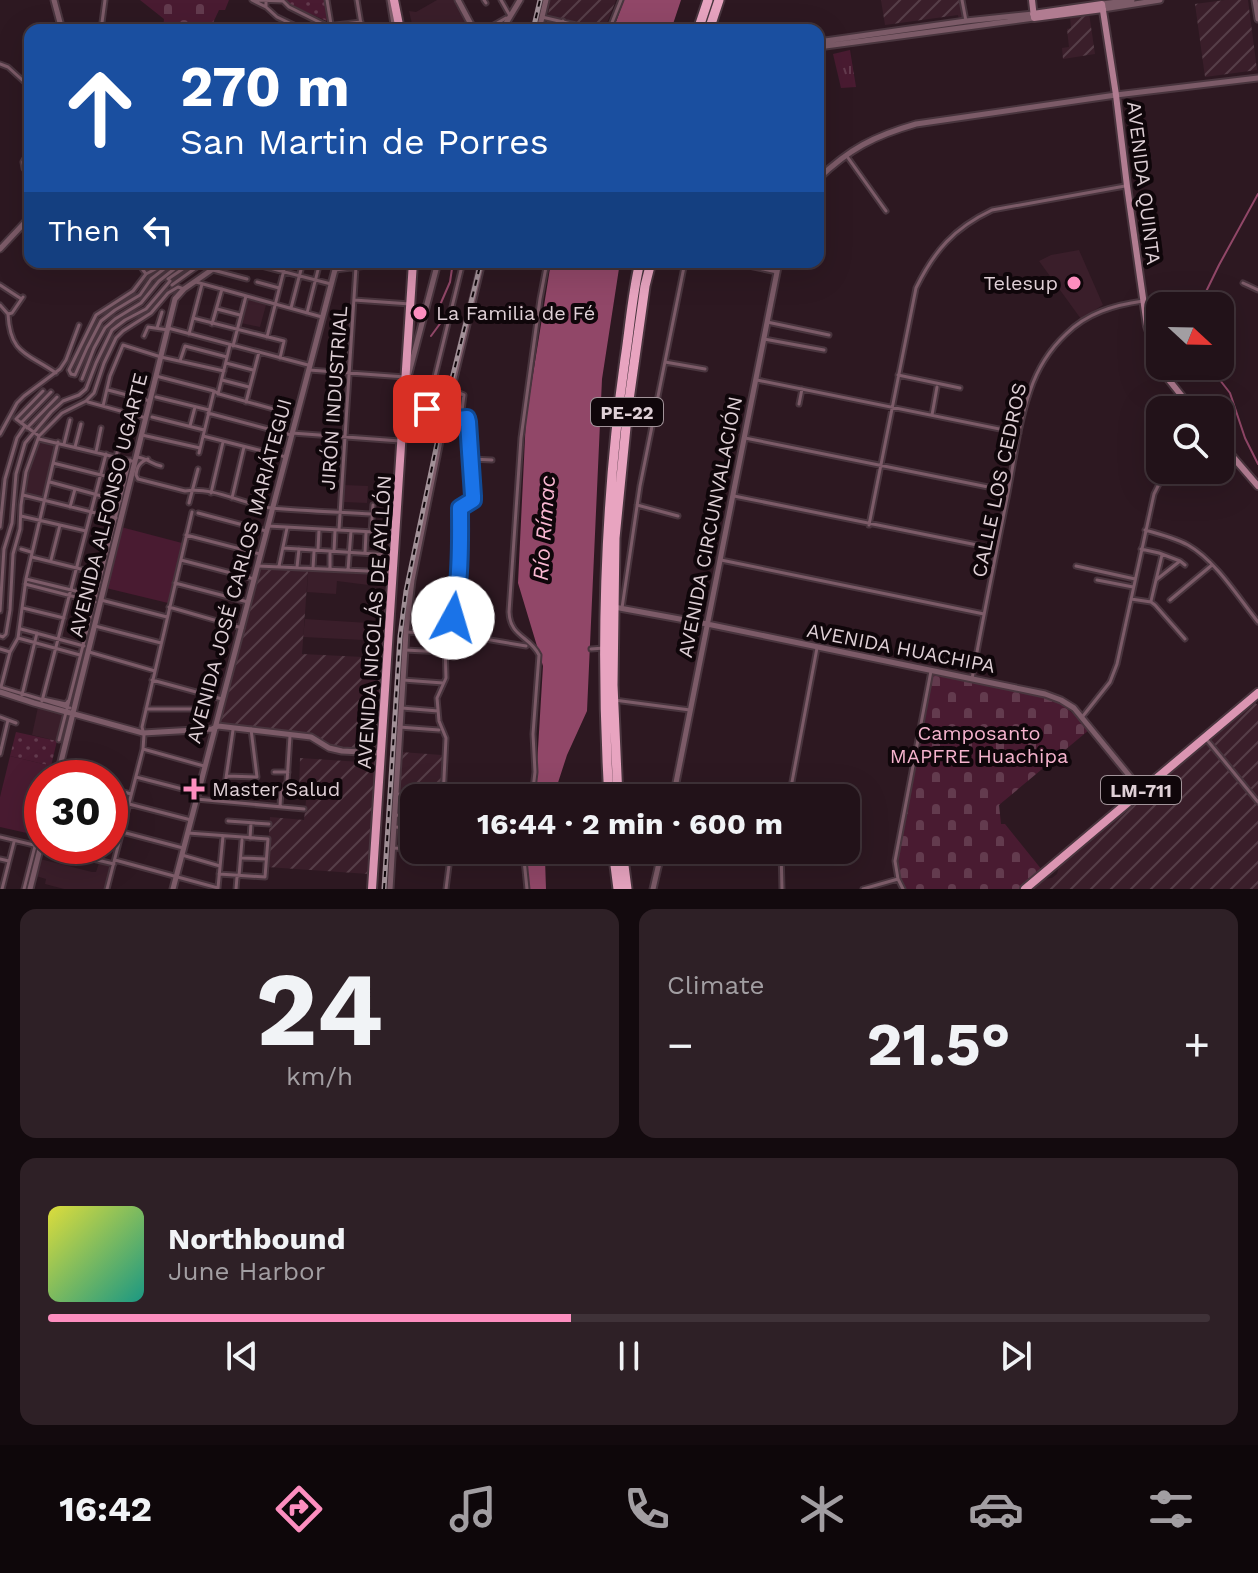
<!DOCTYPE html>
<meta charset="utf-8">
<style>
:root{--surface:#221219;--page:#2e2026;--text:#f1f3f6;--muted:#a29ea2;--line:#3f3238;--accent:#fd8ebf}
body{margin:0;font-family:"Work Sans",sans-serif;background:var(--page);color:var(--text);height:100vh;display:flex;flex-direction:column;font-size:30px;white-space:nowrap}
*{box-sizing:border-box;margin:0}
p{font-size:26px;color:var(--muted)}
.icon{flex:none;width:44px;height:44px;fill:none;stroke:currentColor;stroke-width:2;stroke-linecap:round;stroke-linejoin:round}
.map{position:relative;height:889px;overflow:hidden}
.sheet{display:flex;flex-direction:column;gap:20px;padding:20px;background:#130a0e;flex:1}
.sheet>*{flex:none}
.top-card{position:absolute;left:24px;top:24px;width:800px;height:244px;border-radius:16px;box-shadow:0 8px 32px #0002,0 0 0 2px var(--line);background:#1a4fa0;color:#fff;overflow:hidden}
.needle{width:52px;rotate:112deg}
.tools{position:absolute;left:1146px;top:292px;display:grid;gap:16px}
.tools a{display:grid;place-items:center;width:88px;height:88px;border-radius:16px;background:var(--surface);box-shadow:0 8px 32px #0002,0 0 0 2px var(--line);font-size:40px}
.speed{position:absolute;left:24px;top:760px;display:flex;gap:16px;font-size:40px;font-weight:700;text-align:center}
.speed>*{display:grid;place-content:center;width:104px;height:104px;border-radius:50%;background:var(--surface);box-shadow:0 8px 32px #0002,0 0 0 2px var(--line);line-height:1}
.speed .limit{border:12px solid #d22;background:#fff;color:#111}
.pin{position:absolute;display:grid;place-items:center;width:68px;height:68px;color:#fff;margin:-34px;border-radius:16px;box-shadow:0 4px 12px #0006}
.me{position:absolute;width:88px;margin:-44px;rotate:6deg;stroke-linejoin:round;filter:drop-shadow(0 0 6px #0008)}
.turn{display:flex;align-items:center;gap:28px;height:168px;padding:0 24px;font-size:36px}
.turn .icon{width:104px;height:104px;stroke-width:2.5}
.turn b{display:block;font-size:56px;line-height:68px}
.then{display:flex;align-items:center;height:76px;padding:0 24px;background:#0003;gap:16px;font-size:30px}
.big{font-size:60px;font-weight:700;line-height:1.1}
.sheet .tile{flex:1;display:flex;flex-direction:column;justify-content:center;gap:12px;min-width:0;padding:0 28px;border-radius:16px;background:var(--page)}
.sheet .dial{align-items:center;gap:0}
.dial b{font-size:104px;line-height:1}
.song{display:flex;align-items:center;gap:24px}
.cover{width:96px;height:96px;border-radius:12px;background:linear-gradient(135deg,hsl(60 70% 55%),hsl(170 70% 35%))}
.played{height:8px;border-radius:4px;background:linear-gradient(90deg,var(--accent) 45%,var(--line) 45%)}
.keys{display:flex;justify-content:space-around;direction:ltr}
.heat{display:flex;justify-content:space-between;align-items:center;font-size:44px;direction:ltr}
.sheet .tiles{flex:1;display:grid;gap:20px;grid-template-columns:1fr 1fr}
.tile:last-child{grid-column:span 2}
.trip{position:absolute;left:400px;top:784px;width:460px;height:80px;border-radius:16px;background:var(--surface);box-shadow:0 8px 32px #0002,0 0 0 2px var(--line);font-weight:700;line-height:80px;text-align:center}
.dock{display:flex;height:128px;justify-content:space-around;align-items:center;background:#0e070a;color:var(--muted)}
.dock .icon{width:56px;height:56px}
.dock .current{color:var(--accent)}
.dock b{font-size:36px;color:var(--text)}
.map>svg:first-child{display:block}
</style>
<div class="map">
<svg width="1258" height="889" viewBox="0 0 1258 889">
<defs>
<pattern id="industrial-furrows" width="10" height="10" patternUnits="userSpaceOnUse" patternTransform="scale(2)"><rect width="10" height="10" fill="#3a1e2a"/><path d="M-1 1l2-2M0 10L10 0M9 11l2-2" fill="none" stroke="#563e48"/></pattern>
<pattern id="grass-tufts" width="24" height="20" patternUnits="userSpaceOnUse" patternTransform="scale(2)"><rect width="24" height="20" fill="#491b31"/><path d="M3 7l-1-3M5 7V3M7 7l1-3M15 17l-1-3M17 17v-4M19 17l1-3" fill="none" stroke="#633b4e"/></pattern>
<pattern id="cemetery-stones" width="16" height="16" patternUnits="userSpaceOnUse" patternTransform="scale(2)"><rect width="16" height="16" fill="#491b31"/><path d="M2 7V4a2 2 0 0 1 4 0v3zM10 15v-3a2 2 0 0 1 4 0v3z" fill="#633b4e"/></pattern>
<pattern id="park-dots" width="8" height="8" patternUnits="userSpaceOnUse" patternTransform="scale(2)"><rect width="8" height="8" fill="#491b31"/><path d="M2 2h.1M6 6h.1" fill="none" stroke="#633b4e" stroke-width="1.8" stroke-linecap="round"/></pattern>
</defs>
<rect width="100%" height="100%" fill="#2d1821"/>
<!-- built -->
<path fill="#3a1e2a" d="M437 0H456L473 30H417L412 24 409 11 416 12Z
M1079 250 1103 305 1081 319 1039 261 1051 255Z
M247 299 266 305 260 327 241 323Z
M39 442 56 445 48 475 46 477 47 480 42 498 24 494 30 463Z
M344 485 368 486 367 503 343 502Z
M308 568 384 574V587L337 581 336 594 307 592Z
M305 619 385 624 381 634 383 641 303 637Z
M38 707 64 713 57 741 32 735Z
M40 859 92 872H96L99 863 110 866 104 889H64L45 884 46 879 36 876Z"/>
<!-- industrial -->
<path fill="url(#industrial-furrows)" d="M550 0H616L605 28 548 16Z
M881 0H959L963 18 959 20 958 15 885 25Z
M1225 0H1248L1257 70 1205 77 1195 4Z
M1089 13 1095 54 1063 59 1062 48 1069 47 1067 29 1071 28 1070 16Z
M260 568 308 571 302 654 383 658 377 751 332 747 311 735 282 732 280 730 279 732 244 725 219 724 255 589 257 585 256 584Z
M1255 703 1258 705V889H1032L1045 879 1052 878 1057 874 1059 867 1070 859Z
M401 752 442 755V796L400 793Z
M300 758 376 763 368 870 369 874 267 867 270 817 304 820 307 791 299 790Z"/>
<!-- grass -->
<path fill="url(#grass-tufts)" d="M850 50 856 87 841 88 833 54Z"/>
<!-- cemetery -->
<path fill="url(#cemetery-stones)" d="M140 0H229L225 10H219L212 25 213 30H163L164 19Z
M935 672 1043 695C1063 703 1075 714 1089 730L999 805 1001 824H1005L1042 870 1020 889H905L899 879 898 853 931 674Z"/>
<!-- park -->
<path fill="url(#park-dots)" d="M285 0H325L329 22 288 4Z
M16 732 57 741 51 766 10 756Z"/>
<!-- garden -->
<path fill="#491b31" d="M121 527 182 543 168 603 106 588Z
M10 756 56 767 54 778H42V827L40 836 0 827V797Z"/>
<!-- water -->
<path fill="#914768" d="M624 0H681L671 30H613Z
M551 262H620L602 379 587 711 567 755 553 798H535L543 666 518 583 526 418Z
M529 850H547L545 859 546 889H529L527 879Z"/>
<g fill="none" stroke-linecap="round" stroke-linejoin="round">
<!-- stream -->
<path stroke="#914768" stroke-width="2" d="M1199 306 1219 265 1258 194
M431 336 442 321 440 305 450 282 453 262
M1209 366 1230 393 1245 438 1258 464
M412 396 416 401 425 405"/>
<defs>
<path id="minor" d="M252 0 266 7
M257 0 283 1 289 7 327 26 361 22
M327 0 331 24
M357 0 362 30
M484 0 486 3
M501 0 509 14
M962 0 966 21
M266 2V7L277 17 304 30
M542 17 580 26 582 30
M101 30 105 0
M485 30 506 18
M559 30 563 21
M609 30 621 0
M0 64 8 67 30 87
M846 155 886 211
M22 227 30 233
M137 262 146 274
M246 262 331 284
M744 265 777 272
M213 270 247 279
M335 270 399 262
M168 279 193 262
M196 282 322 317
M257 282 279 288
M1243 283 1258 290
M0 285 20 298
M172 285 204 262
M354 300 410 304
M0 305 8 314
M291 308 303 262
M217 309 240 315
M307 313 320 262
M8 314C10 355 28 353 56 373
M8 314 12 313 23 297
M193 318 284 341 280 358
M767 322 829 335
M212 324 222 289
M157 328 162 312
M168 328 308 365
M189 334 202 284
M144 336 148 327 168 330
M267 337 286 262
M764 339 824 350
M233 346 246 296
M180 361 185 346 227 357
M665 362 705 369
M226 363 253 370
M309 370 405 377
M71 374 69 370 96 315 133 291 146 274 169 262
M71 374 75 375 87 348 101 321 115 310 140 295 151 279 173 262
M898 375 960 388
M156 376 214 391 219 394 277 410
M82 379 94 348 105 328 115 319 141 303 159 281 183 262
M222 380 249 387
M757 380 1019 433
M108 390 150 401
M218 394 230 345
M156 397 209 410
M407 401 445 416 448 420 467 418
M88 402 146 418
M246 402 259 352
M799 404 802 389
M103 406 110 376 123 345 161 357 224 371
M427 409 463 262
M208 413 291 435
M932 415 937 387
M152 417 204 430
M21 423 51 392
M190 426 195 407
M27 428 57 397
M271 430 280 399
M292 433 400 441
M0 434 17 403 24 396 60 369 66 360 79 325
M142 435 200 448
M39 436 16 419 43 391
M203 436 286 457
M745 438 1008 491
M39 439 132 461
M64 444 70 420
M75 447 81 424
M96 452 101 428
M199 453 214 391
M116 457 121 435
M137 457C147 458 151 464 161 466
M148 459C140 462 137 466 136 475L138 479 185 491C213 486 242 504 271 508 304 511 338 512 372 514
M472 459 492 460
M53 463 125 481
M50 482 120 501
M211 493 223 442
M23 495 116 518
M734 496 997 549
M232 498 244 447
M189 503 198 469
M252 503 266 453
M637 505 678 516
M70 507 75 489
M198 513 266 531
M21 516 86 531
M869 525 916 288C934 251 954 228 992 210L1125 186
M268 526 392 533
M0 527 5 479 17 438 25 426
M339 530 356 267
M1145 530C1160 534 1175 538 1188 545 1216 561 1238 597 1258 622
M371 532 373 505
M390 533 391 505
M186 535 260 554
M283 548 390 555
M21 549 31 552
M1141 549 1159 553 1180 561
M318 550 319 530
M334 551 335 531
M365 553 366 533
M32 557 101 574
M51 560 60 525
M181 560 254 579
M721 560 984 614
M258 566 389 572
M279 566 287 528
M1076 566 1135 579
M297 567 299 549
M313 568 314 552
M330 569V553
M348 570 351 531
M26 579 96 596
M1097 580 1133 587
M1156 580 1180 561 1185 565
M175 583 248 602
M25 584 95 602
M1131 599 1151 602 1155 605 1185 639
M101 600 167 617
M1170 600 1212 565
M1151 601 1162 555
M169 607 242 628
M23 608 64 618
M622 608 640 486 685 262
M0 611 4 549 12 523 16 474 25 443 51 412 63 401 79 395 86 389 96 363 112 330 125 320 146 309 170 281
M95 626 161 643
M21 629 84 646
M407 632 467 636 526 646
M0 636 3 637 6 634 10 610 13 554 20 529 21 505 26 472 39 436 62 413 86 401 94 393 104 363 116 338 123 331 151 313 168 293 178 287 184 289
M18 638 80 655
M0 649 10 652
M591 649 604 648
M405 650 444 652
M89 652 155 671
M972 679C983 618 995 558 1007 498 1014 463 1018 425 1030 391 1037 370 1050 349 1066 334 1087 313 1114 305 1143 301
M152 680 222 699
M403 680 443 683
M0 687 70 708
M1 687 10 652 18 638 26 579 58 442
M22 695 37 633
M43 699 66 704 68 701
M614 700 690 710
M42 701 106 454
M402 708 438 711
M146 709H193L195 711V730
M1083 716 1110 682 1117 664 1154 494 1166 470
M0 717 16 723
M399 727 439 730
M59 740 130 460
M1207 740 1258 802
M143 749 204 766
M0 754 8 720
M274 772H288
M59 775 71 778
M227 776 257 777 251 729
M136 777 198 793
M225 785 233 730
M110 788 131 794
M397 794 441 798
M443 798 446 738 439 721 437 698 446 678 445 643 446 634 452 624V611L457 590 460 508 473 500V496L468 422 462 410 464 395 454 391V388
M532 798 535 772 533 734 539 655C530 636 510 637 509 612L521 438 540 299 547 262
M789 798 817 648
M196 799 304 809
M129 804 191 820
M280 806 281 791 287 782 290 736
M110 814 125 818
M394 815 414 816
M228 821 269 824
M394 827 414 828
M122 832 183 848
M188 833 268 839 265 877 219 874
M0 837 114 864
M110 838 119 841
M250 838 251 823
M392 848 414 849
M523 850 527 889
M781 850 782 889
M182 855 220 866
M242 858 266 859
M0 859 9 861
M115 860 218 888
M239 876 242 840
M218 888 223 836
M2 889 14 842
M24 889 35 846
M107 889 143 749 144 735 142 727 192 512
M236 889 237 877
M446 889 451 850H447
M863 889 898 879
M903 889 898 879 895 861 931 671"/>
<path id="tertiary" d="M54 0 62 30
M390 0 395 30
M458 0 474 30
M1255 0 1258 19
M1102 4 1132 0
M1103 9 1160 0
M502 30 520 0
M539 30 546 0
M818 42 966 21 1033 14
M818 47 1034 18
M30 152 24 162 25 168 30 174
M818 179C849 149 874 136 916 124L1116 95 1258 78
M0 249 30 217
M409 373 438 262
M614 607 707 624 1045 694 1061 700 1074 708 1141 790
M0 692 34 703 143 733 212 729 218 726 311 737 329 748 342 751 380 753
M57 778 175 299 184 289 223 262
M673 798 779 262
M30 889 42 841
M173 889 337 262
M390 889 406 632 412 580 445 416 482 262
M653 889 662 850"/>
<path id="secondary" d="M1032 0 1034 18 1103 9
M1033 14 1102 4 1116 95 1127 186 1147 326 1160 364
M1161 366 1169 380 1193 410
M1220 442 1258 486"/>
<path id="primary" d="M394 0 400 30
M372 889 413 262
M1025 889 1258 693"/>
<path id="trunk" d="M698 30 708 0
M709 30 719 0
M609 798C600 649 604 507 625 359 630 327 632 294 640 262
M618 798 613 685 615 538 628 407 645 286 651 262
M613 850 618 889
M622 850 627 889"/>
</defs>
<!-- minor casing -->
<use href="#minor" stroke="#49353e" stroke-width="7"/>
<!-- tertiary casing -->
<use href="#tertiary" stroke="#49353e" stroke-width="9"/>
<!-- secondary casing -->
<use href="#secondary" stroke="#49353e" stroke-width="10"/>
<!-- primary casing -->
<use href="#primary" stroke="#49353e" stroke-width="12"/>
<!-- trunk casing -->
<use href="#trunk" stroke="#49353e" stroke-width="13"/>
<!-- minor -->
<use href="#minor" stroke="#7c5b68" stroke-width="3"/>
<!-- tertiary -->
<use href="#tertiary" stroke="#7c5b68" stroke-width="5"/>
<!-- secondary -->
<use href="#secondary" stroke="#b17c91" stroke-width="6"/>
<!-- primary -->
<use href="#primary" stroke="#db95b2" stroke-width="8"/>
<!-- trunk -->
<use href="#trunk" stroke="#e8a4c0" stroke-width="9"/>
<defs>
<path id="rail" d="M533 30 540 0
M384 889 400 636 406 591 443 415 481 262"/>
</defs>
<!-- rail casing -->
<use href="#rail" stroke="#a29198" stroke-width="5"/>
<!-- rail -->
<use href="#rail" stroke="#0f060a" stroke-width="2" stroke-dasharray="6" stroke-linecap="butt"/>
</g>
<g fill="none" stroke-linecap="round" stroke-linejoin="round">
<defs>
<path id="route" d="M427 409 445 416 448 420 467 418 468 422 473 496V500L460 508C460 536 461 565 457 592 456 602 452 608 453 618"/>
</defs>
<!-- route casing -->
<use href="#route" stroke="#114b97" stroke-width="20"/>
<!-- route -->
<use href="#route" stroke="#1a73e8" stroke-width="14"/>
</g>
<!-- markers -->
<g fill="#fd8ebf" stroke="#0f060a" stroke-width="3">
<circle cx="1074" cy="283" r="8"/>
<circle cx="420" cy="313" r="8"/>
<path d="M190 777h8v8h8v8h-8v8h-8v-8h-8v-8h8z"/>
</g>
<g text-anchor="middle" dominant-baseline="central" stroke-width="8" stroke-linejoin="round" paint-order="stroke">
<!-- shield labels -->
<g fill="#0f060a" stroke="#a19399" stroke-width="2">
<rect x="591" y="398" width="72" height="28" rx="6"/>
<rect x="1101" y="776" width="80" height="28" rx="6"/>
</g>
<g font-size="18" font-weight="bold" fill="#dfd0d6">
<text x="627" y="412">PE-22</text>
<text x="1141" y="790">LM-711</text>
</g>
<!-- street labels -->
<g font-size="20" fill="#dfd0d6" stroke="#0f060a">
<text transform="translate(1144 183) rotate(83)">AVENIDA QUINTA</text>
<text transform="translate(334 398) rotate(-86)">JIRÓN INDUSTRIAL</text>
<text transform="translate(999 480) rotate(-78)">CALLE LOS CEDROS</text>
<text transform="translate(108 505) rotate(-76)">AVENIDA ALFONSO UGARTE</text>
<text transform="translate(710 527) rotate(-79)">AVENIDA CIRCUNVALACIÓN</text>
<text transform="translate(239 571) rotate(-75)">AVENIDA JOSÉ CARLOS MARIÁTEGUI</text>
<text transform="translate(374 622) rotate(-86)">AVENIDA NICOLÁS DE AYLLÓN</text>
<text transform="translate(901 648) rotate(11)">AVENIDA HUACHIPA</text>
</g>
<!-- poi labels -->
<g font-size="20" fill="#dfd0d6" stroke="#0f060a" text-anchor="start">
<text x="1058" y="283" text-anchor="end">Telesup</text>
<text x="436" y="313">La Familia de Fé</text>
<text x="212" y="789">Master Salud</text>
</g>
<!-- park labels -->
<g font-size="20" fill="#f6b4ce" stroke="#0f060a">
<text x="979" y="733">Camposanto<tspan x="979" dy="23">MAPFRE Huachipa</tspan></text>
</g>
<!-- water labels -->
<g font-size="22" font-style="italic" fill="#f9b7d1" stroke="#0f060a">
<text transform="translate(544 528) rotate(-86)">Río Rímac</text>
</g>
</g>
</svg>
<div class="tools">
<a><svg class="needle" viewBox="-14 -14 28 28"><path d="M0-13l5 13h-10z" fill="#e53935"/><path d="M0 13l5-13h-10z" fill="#a29ea2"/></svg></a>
<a><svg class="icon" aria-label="search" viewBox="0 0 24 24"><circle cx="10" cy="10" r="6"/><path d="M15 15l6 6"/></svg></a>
</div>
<div class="speed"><div class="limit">30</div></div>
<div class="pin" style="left:427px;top:409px;background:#d93025"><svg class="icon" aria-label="arrive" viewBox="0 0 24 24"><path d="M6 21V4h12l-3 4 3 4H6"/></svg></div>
<svg class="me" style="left:453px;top:618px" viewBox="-20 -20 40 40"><circle r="19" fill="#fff"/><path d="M0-13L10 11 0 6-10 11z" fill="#1a73e8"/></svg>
<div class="trip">16:44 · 2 min · 600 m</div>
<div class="top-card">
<div class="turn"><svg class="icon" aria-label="ahead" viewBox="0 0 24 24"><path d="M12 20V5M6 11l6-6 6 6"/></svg><div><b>270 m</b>San Martin de Porres</div></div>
<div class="then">Then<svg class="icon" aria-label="left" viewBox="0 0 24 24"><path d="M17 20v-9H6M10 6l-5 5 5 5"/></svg></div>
</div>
</div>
<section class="sheet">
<div class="tiles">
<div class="tile dial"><b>24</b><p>km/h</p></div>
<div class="tile"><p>Climate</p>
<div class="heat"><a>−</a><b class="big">21.5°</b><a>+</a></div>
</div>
<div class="tile">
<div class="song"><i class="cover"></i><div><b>Northbound</b><p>June Harbor</p></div></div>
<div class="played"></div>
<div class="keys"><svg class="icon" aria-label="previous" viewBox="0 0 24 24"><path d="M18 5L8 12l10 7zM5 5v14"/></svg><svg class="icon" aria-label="pause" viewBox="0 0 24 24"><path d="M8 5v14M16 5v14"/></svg><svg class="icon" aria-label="next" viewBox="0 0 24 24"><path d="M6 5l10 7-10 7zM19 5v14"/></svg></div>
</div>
</div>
</section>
<nav class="dock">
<b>16:42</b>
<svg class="icon current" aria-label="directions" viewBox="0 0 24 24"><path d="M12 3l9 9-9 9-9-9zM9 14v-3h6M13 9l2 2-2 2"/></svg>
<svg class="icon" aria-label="music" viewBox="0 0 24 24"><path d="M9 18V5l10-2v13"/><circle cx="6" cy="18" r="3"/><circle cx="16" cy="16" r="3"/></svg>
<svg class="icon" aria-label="phone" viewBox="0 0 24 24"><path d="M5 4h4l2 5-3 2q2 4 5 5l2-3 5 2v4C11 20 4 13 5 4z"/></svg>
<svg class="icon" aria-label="climate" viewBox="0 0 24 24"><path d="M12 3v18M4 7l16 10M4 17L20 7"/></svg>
<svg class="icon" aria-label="car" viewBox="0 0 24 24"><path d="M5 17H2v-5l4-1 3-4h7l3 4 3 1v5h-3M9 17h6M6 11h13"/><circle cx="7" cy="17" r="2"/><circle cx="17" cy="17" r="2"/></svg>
<svg class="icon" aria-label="filters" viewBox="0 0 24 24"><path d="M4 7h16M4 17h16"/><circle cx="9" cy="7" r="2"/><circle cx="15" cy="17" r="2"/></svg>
</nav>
